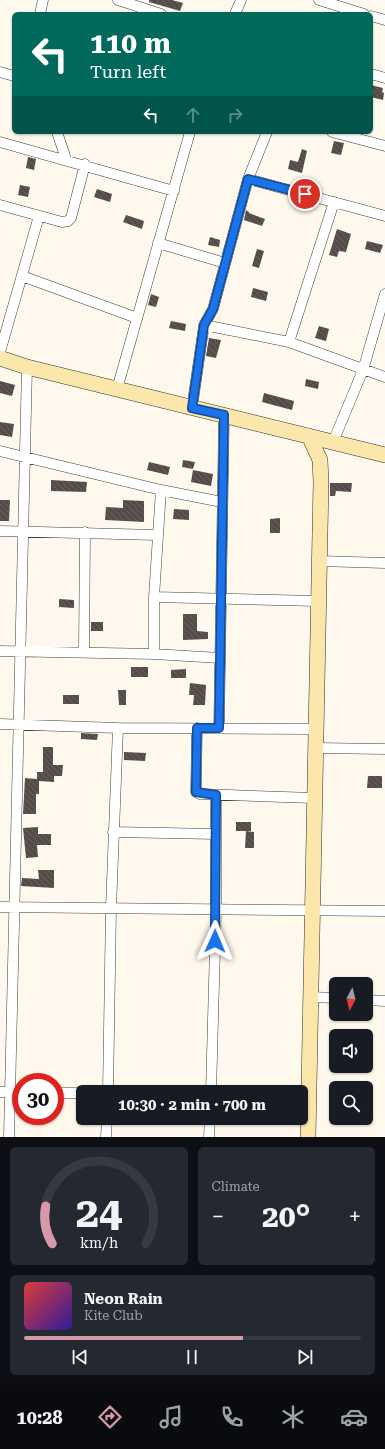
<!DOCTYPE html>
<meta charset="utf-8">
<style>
:root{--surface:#171b24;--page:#242831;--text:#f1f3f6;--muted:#9ea1a6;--line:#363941;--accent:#d699a7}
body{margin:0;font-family:"Roboto Serif",serif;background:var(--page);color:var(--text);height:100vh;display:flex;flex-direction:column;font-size:15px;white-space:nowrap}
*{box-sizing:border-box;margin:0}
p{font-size:13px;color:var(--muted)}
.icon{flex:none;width:22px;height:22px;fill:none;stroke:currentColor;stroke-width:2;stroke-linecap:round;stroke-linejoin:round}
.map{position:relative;height:1137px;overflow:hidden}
.details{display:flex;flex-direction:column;gap:10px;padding:10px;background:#0d0f14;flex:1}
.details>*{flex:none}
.hud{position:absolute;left:12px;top:12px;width:361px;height:122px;border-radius:6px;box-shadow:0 1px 3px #0004;background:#00695c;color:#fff;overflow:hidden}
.needle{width:26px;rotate:187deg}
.buttons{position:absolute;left:329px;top:977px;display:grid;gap:8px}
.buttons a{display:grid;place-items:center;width:44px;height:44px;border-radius:6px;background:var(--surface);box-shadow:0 1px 3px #0004;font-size:20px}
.speed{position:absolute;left:12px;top:1073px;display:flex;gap:8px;font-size:20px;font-weight:700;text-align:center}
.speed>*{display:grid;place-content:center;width:52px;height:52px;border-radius:50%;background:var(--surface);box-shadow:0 1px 3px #0004;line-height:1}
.speed .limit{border:6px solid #d22;background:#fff;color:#111}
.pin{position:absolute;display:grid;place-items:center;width:34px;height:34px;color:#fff;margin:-17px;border:2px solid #fff;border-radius:50%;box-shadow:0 1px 4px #0007}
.me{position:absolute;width:44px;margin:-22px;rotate:1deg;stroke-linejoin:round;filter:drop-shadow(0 0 3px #0008)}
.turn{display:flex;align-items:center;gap:14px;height:84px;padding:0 12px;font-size:18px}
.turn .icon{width:52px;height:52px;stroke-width:2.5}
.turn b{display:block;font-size:28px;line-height:34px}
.lanes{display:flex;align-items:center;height:38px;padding:0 12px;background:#0003;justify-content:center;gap:20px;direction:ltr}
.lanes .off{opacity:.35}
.big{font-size:30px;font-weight:700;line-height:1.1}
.details .tile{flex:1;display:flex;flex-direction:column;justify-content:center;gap:6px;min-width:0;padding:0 14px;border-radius:6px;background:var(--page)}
.details .dial{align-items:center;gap:0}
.dial svg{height:104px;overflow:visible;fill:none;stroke:var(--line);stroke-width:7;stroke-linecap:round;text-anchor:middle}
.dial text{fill:var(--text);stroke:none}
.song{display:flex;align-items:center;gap:12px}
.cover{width:48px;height:48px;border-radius:6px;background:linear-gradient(135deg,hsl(0 70% 55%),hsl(250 70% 35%))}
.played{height:4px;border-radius:2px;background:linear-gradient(90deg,var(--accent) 65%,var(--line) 65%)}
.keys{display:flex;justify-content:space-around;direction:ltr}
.heat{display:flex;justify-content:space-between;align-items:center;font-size:22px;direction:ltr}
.details .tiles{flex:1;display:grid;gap:10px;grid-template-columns:1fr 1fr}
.tile:last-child{grid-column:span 2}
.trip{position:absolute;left:76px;top:1085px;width:232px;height:40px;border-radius:6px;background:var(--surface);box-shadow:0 1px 3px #0004;font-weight:700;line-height:40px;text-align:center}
.menu{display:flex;height:64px;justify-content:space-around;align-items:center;background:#090b0e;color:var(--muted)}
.menu .icon{width:28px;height:28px}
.menu .current{color:var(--accent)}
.menu b{font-size:18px;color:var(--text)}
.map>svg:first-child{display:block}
</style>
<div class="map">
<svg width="385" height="1137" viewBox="0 0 385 1137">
<defs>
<pattern id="building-back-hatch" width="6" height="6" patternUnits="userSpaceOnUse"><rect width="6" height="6" fill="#554c49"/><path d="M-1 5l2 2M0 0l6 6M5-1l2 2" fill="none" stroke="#68615f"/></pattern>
</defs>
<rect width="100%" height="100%" fill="#fef8ed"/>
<!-- building -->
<path fill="url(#building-back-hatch)" d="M149 0H172L183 3 180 11 149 2Z
M371 85 383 88 382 92 384 93 383 100 371 97Z
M334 141 344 143 341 155 331 153Z
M302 149 307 151 302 173 288 169 290 160 298 162Z
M28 157 36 159 34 170 26 168Z
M20 185 30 187 28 197 18 195Z
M97 189 112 194 110 202 94 197Z
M246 210 249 212V213L265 219 262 226 244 220Z
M126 215 144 221 142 229 123 222Z
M337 229 351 234 346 252 339 251 337 257 329 255Z
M210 237 220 240 219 247 208 245Z
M367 241 383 245 380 253 365 249Z
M257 249 264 251 259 268 252 266Z
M253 288 268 292 266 301 251 297Z
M151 294 159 297 156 307 148 305Z
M171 321 186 324 185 331 169 328Z
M319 326 329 329 326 341 315 338Z
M209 338 221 340 216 358 206 356Z
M306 379 319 382 318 389 305 386Z
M0 381 15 385 12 396 0 393Z
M264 393 294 401 292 410 262 402Z
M0 422 14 424 12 437 0 435Z
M183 460 195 462 193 469 182 467Z
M149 462 170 467 168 475 147 470Z
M193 470 213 474 211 486 191 482Z
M51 480 87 482 86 492 51 491Z
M330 483H352L351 492 336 491 335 496H330Z
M0 500H10L9 521H0Z
M123 500 144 501V522L105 520 106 507 123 508Z
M174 509 189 510V520L173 519Z
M280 518V533H270V519Z
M59 599 74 600V608L59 607Z
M183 614H197V631L208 632V639L183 640Z
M91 622H103V631H91Z
M131 667H148V677H131Z
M186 669V678H171V670Z
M190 683 206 685 205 705H193L194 695H189Z
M118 690H126V705H119Z
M63 695H79V704H63Z
M81 733 98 734 97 740 81 739Z
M43 747H53V765H63L62 776H54V782L39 781V794H36V814H23L25 778 37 779V772H43Z
M124 752 146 753 145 761 124 760Z
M368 776H382V788H367Z
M236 822H251V831H236Z
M38 827V834H51V845H37L38 857 26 858 23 828Z
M246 831 254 832V848H245Z
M38 870H54V888L21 886 22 878 39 879Z"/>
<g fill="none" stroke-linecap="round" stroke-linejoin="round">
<defs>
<path id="street" d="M118 0 161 14
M319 0 364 14
M40 14 43 0
M235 14 241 0
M371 16 385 20
M0 72 14 76
M371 74 385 78
M57 132 66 159
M267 132 248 179 385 216
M332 132 385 146
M0 142 174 191
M0 205 62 222 68 221 71 218 85 164
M158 243 225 263
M22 276 137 318
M204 325 289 342 385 377
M289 342 334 202
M0 352 39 216
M117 389 190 132
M192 408 204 325 213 309 248 179
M333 442 363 370 385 294
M0 451 161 490 222 502
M0 531 157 535
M319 561 385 563
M154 597 317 601
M0 651 154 654 220 658
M84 652 85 532
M154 654V597L161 490
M0 724 118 728 315 729
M197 728 196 792 200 794 314 798
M219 728 224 415
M315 748 385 749
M113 832 216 834
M0 907 385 911
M310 997 336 998
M366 1000 385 1001
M0 1092H21
M108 1092 111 908 118 728
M211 1092 216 911V795
M55 1093H83
M9 1137 27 367
M106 1137 107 1118
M209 1137 210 1118"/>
<path id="secondary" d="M0 358 27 367 385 455
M308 1137 321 482 320 460 309 436"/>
</defs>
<!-- street casing -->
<use href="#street" stroke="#3f3f3f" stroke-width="11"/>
<!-- secondary casing -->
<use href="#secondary" stroke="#2e2e2e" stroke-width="16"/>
<!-- street -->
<use href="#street" stroke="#fff" stroke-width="10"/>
<!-- secondary -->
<use href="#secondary" stroke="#fbe7ab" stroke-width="15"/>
</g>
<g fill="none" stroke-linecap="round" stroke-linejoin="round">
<defs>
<path id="route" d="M215 941 216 795 196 792V787L197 728H219L224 415 192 408 204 325 213 309 248 179 305 194"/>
</defs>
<!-- route casing -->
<use href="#route" stroke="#114b97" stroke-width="10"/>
<!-- route -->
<use href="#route" stroke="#1a73e8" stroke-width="7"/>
</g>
</svg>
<div class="buttons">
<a><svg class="needle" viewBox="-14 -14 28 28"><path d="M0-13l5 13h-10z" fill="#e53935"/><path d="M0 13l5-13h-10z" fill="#9ea1a6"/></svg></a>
<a><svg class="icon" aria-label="sound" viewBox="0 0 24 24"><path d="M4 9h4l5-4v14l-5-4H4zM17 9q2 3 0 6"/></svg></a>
<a><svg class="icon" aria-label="search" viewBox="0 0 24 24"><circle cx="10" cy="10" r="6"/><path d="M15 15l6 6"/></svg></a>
</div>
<div class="speed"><div class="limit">30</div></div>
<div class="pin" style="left:305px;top:194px;background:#d93025"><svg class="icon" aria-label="arrive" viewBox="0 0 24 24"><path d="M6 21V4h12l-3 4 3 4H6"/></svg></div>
<svg class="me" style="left:215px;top:941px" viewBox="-20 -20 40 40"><path d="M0-17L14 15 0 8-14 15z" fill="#1a73e8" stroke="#fff" stroke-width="4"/></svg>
<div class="trip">10:30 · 2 min · 700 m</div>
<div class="hud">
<div class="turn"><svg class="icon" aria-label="left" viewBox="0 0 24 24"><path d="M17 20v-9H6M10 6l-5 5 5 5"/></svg><div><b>110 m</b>Turn left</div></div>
<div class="lanes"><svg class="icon" aria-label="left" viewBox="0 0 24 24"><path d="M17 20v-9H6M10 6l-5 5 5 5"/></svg><svg class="icon off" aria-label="ahead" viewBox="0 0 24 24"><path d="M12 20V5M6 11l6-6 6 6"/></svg><svg class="icon off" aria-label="right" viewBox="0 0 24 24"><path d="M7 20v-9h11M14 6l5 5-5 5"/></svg></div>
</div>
</div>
<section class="details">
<div class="tiles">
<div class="tile dial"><svg viewBox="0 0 100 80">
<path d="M14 69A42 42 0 1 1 86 69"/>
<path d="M14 69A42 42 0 0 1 9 40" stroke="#d699a7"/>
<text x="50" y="56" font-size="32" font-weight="700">24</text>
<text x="50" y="72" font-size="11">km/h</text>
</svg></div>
<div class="tile"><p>Climate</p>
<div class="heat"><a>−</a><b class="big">20°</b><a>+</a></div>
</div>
<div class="tile">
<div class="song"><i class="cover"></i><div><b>Neon Rain</b><p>Kite Club</p></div></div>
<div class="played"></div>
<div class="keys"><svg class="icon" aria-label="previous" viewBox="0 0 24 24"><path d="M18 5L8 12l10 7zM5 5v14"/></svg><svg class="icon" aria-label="pause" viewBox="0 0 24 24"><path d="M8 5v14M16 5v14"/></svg><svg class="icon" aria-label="next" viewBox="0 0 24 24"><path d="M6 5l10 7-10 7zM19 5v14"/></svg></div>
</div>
</div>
</section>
<nav class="menu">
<b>10:28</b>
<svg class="icon current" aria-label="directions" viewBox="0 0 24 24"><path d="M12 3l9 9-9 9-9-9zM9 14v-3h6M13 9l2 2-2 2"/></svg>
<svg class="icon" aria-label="music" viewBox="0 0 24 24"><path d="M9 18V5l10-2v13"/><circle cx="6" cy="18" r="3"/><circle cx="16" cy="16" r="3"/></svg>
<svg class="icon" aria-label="phone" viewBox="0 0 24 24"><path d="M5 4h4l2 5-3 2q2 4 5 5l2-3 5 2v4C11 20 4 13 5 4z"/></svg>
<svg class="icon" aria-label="climate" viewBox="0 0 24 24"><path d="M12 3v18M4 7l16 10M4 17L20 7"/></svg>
<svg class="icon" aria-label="car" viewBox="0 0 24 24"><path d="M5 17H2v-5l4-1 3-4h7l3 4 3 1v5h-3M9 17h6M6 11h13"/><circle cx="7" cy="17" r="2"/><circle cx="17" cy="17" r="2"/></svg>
</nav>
